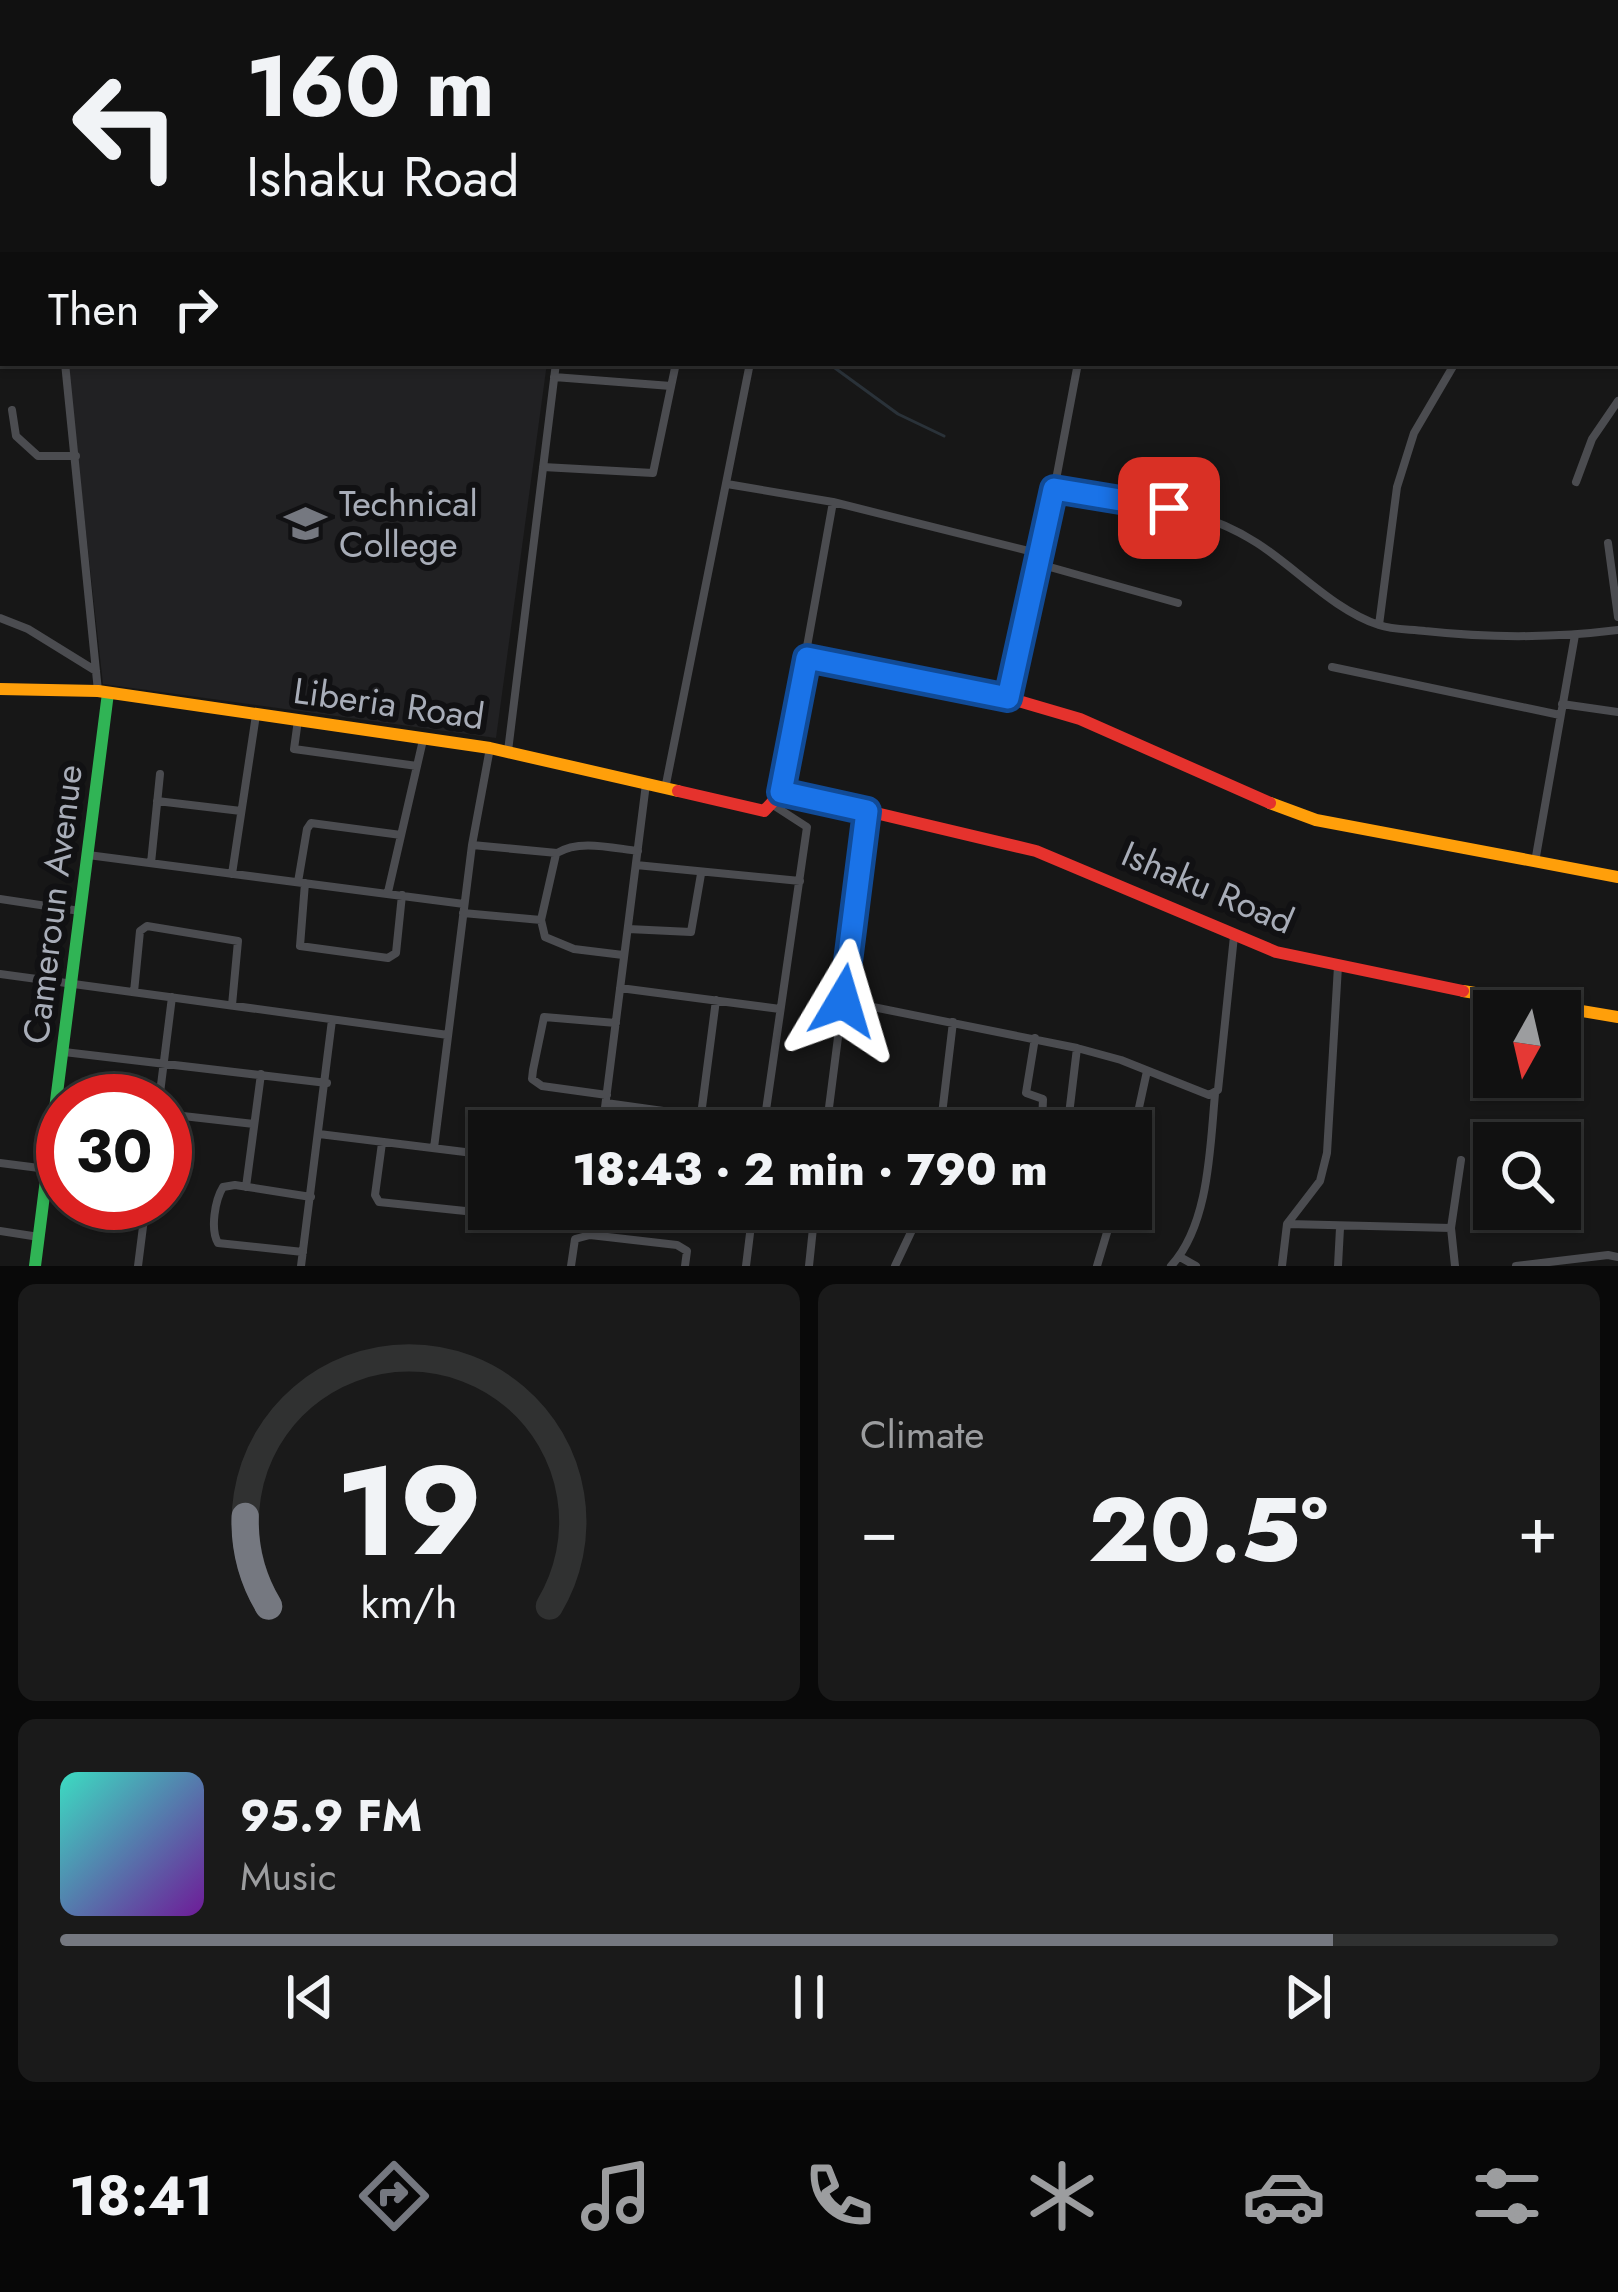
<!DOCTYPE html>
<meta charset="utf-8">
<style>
:root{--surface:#111;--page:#1a1a1a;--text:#f1f3f6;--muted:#9c9d9f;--line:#303131;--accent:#757880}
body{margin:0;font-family:Jost,sans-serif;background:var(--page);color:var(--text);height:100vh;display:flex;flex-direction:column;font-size:45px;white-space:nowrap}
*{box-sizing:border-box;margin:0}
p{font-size:39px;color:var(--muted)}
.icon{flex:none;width:66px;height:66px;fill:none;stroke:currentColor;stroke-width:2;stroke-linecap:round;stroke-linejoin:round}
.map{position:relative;height:1266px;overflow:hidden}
.sheet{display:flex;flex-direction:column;gap:18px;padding:18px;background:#090909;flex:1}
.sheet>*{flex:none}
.hud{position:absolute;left:0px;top:0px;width:1620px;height:366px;box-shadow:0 3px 9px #0004,0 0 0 3px var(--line);background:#111;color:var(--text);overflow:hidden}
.needle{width:78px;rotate:188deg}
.controls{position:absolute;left:1473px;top:990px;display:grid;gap:24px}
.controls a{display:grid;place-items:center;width:108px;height:108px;border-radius:0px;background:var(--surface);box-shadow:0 3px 9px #0004,0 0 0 3px var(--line);font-size:60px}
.speed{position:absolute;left:36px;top:1074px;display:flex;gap:24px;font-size:60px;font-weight:700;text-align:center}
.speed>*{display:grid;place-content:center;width:156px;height:156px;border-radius:50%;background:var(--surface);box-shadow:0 3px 9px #0004,0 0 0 3px var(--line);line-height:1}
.speed .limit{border:18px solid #d22;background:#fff;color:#111}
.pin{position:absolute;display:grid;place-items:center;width:102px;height:102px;color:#fff;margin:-51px;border-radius:24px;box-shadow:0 6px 18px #0006}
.me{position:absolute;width:132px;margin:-66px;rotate:7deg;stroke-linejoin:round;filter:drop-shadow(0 0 9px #0008)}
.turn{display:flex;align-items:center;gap:42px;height:252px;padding:0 48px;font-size:54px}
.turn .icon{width:156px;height:156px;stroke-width:2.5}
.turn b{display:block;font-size:84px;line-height:102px}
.then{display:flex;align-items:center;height:114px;padding:0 48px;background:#0003;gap:24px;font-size:45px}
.big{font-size:90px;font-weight:800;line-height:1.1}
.sheet .card{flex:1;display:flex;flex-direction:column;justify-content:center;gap:18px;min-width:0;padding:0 42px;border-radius:18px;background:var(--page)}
.sheet .dial{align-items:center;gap:0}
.dial svg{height:312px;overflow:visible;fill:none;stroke:var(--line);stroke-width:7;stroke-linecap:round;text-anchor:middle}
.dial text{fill:var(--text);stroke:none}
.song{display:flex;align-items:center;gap:36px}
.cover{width:144px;height:144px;border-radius:18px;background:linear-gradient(135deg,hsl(170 70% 55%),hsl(280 70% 35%))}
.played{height:12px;border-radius:6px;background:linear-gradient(90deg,var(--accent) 85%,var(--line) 85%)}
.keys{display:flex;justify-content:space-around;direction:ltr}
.heat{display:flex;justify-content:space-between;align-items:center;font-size:66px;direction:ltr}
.sheet .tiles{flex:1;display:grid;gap:18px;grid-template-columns:1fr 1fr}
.card:last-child{grid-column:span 2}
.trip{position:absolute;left:468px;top:1110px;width:684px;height:120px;border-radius:0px;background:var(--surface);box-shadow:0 3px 9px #0004,0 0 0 3px var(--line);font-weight:800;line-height:120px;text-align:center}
.dock{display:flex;height:192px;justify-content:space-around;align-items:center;background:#070707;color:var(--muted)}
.dock .icon{width:84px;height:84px}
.dock .on{color:var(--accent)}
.dock b{font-size:54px;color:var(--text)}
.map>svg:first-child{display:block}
</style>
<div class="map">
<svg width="1618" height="1266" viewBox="0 0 1618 1266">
<rect width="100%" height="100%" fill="#171717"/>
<!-- built -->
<path fill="#212123" d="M67 363H547L496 738 103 684Z"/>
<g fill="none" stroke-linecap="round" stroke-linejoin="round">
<!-- stream -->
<path stroke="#2a3239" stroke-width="3" d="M270 0 272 3
M828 363 898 414 944 436"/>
<!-- street -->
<path stroke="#4b4c50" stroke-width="8" d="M321 0V3
M1152 3 1153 0
M1617 93 1618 91
M0 328 3 327
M65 363 98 691
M554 377 671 386
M12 410 16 436 38 456H76
M543 467 653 473 676 363
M1576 482 1592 439 1618 401
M727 484 833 502 1041 554
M1054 489C1123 499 1197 504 1257 543 1296 568 1335 611 1379 625 1393 630 1411 629 1425 631 1489 638 1554 638 1618 630
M1608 543 1618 617
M1039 564 1178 603
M0 618 28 629 96 671
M1379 625 1397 487 1414 433 1455 363
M1332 667 1560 715
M1008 698 1042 554 1078 363
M1562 704 1618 712
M298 720 294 749 417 766
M508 751 556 363
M665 789 750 363
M781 791 833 502
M157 801 241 811
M472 845 557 853C579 839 612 848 638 851
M88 855 464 904
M1535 862 1575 635
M151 863 160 774
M636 865 800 881
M232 874 256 715
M298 882 307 829 311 823 401 835
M305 883 300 946 388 958 396 953 402 895
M388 892 423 740
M0 899 80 911
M463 913 541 920 556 854
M541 920 545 937 574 949 623 955
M628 929 691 932 701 874
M0 974 448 1035
M620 988 780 1009
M134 992 140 931 147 926 238 941 232 1005
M843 1001 1077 1048 1121 1060 1209 1095 1218 1090 1234 936
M1035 1038 1026 1093 1043 1099 1042 1123
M64 1052 327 1083
M607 1095 542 1086 532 1079 533 1070 544 1017 616 1023
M159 1101 172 997
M606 1103 764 1125
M165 1114 254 1124
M701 1115 716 1000
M602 1131 646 784
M763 1131 807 827 773 805
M826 1131 867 811
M940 1131 953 1022
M1067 1131 1077 1048
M319 1134 489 1155
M382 1143 375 1195 379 1202 494 1214 500 1209
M1131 1144 1147 1071
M434 1148 472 845 490 748
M0 1163 47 1169
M246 1187 261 1074
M1288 1224 1451 1228
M1002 1226 1057 1219 1064 1209
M0 1231 39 1237
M303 1252 218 1243C210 1229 215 1200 223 1187L235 1185 311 1197
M1180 1257 1196 1266
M138 1266 146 1203
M301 1266 332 1020
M571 1266 575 1239 590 1235 677 1245 687 1251 685 1266
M746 1266 753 1209
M809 1266 815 1209
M895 1266 922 1209
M1097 1266 1114 1209
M1171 1266C1209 1225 1210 1148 1215 1094
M1282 1266 1287 1224 1320 1181 1327 1153 1338 966
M1338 1266 1340 1228
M1455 1266 1451 1228 1461 1160
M1516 1266 1608 1255 1618 1257"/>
<!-- fast -->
<path stroke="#30b455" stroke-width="12" d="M1581 0 1587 3
M391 3 401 0
M429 3 437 0
M1617 18H1618
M0 101 3 100
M35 1266 108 693"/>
<!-- slow -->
<path stroke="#ff9f0a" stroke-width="12" d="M1609 0 1615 3
M0 92 3 91
M0 689 98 691 490 748 678 791
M1270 803 1316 820 1618 877
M1463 991 1618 1017"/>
<!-- jam -->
<path stroke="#e5322d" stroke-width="12" d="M807 658 1008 698 1080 719 1270 803
M678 791 764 811 783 791 1036 851 1276 952 1463 991"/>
</g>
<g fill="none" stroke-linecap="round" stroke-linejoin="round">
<defs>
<path id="route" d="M843 1001 867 811 781 792 807 658 1008 698 1054 489 1169 508"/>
</defs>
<!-- route casing -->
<use href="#route" stroke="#114b97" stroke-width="30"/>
<!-- route -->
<use href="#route" stroke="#1a73e8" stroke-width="21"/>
</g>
<!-- icons -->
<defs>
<symbol id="university-bare" viewBox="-9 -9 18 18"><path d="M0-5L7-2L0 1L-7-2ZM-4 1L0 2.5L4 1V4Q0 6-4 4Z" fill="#757880" stroke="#111113" stroke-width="2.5" paint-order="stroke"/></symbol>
</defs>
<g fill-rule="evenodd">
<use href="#university-bare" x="276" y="494" width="59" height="59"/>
</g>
<g text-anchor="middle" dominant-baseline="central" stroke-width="12" stroke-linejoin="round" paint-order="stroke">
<!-- poi labels -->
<g font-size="36" fill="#a8adb8" stroke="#111113" text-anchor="start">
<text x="339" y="503">Technical<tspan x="339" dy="41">College</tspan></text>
</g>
<!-- street labels -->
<g font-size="36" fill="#a8adb8" stroke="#111113">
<text transform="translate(389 703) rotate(8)">Liberia Road</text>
<text transform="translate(1208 887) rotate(23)">Ishaku Road</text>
<text transform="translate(52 904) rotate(-83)">Cameroun Avenue</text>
</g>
</g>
</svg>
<div class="controls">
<a><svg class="needle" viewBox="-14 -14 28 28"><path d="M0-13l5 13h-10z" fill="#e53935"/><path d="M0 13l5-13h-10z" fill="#9c9d9f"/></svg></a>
<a><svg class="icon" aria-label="search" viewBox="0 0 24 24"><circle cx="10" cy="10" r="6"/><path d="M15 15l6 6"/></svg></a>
</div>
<div class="speed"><div class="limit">30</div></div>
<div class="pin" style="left:1169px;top:508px;background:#d93025"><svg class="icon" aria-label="arrive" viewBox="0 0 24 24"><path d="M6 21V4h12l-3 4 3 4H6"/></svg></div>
<svg class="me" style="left:843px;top:1001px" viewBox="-20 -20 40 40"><path d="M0-17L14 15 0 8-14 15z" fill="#1a73e8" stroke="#fff" stroke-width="4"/></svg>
<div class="trip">18:43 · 2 min · 790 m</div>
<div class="hud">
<div class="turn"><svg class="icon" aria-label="left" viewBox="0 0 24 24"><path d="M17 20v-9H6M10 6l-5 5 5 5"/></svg><div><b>160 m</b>Ishaku Road</div></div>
<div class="then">Then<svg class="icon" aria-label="right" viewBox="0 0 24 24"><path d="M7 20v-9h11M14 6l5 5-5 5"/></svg></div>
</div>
</div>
<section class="sheet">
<div class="tiles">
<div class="card dial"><svg viewBox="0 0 100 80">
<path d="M14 69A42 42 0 1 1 86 69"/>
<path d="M14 69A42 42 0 0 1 8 46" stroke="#757880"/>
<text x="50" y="56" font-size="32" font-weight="700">19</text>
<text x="50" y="72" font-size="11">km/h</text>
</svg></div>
<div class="card"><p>Climate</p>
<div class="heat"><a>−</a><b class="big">20.5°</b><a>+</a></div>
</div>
<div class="card">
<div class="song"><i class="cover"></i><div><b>95.9 FM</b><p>Music</p></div></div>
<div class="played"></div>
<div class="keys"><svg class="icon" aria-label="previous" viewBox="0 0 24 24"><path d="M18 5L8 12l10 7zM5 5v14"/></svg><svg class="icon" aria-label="pause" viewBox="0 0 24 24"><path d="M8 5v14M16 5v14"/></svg><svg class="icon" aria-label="next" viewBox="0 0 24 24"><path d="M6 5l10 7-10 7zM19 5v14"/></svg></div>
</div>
</div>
</section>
<nav class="dock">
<b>18:41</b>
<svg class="icon on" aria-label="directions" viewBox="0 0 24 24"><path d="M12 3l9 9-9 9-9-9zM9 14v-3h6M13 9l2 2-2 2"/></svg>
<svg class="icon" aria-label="music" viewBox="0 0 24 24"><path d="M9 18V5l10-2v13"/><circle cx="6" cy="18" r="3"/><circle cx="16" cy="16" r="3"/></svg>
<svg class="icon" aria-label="phone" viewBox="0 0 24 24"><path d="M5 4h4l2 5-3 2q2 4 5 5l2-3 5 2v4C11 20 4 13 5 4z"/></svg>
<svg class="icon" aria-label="climate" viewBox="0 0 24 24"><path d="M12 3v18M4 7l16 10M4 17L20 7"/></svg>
<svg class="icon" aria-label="car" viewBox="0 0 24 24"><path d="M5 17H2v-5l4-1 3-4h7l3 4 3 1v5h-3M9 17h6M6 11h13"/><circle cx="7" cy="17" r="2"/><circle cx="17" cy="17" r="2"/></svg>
<svg class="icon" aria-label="filters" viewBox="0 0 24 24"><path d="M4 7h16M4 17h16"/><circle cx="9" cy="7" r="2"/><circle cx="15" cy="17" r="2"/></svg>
</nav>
